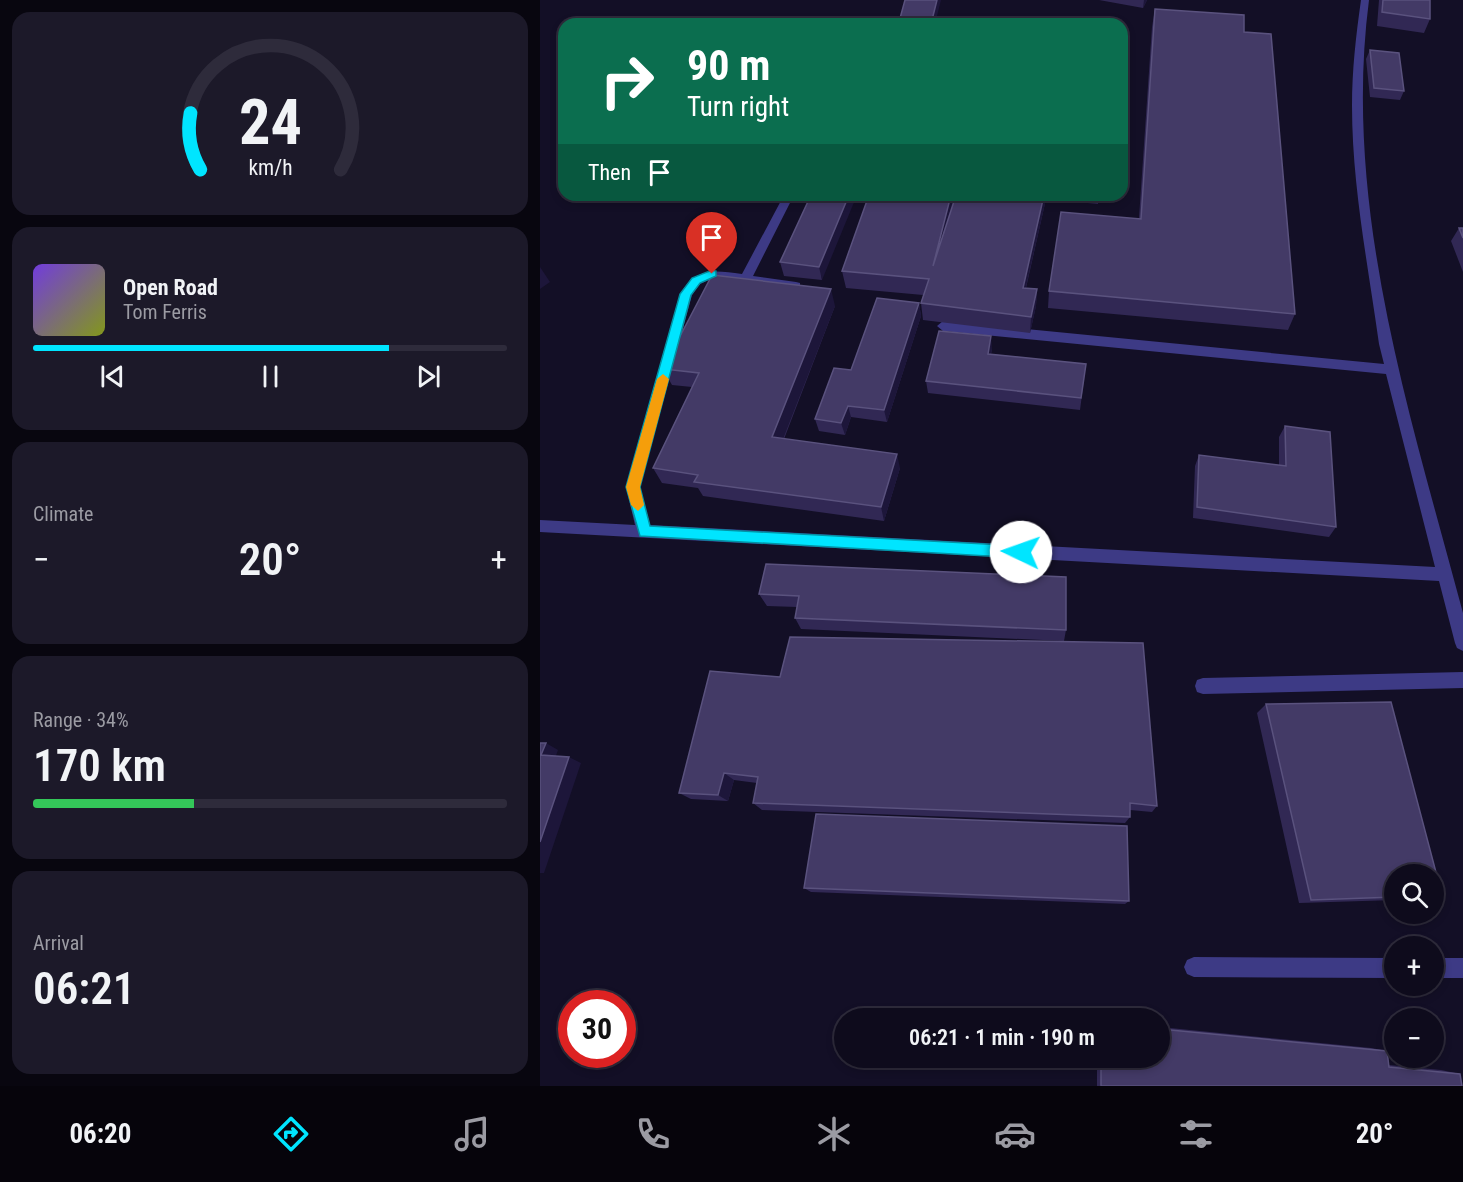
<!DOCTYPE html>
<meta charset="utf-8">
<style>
:root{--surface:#0e0b1c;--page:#1c1929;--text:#f1f3f6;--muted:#9b9ba3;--line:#2e2b3b;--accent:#00e5ff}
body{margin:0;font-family:"Roboto Condensed",sans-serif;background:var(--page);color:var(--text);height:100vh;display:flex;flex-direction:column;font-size:22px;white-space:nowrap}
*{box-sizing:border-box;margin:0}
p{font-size:20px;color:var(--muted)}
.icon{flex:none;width:33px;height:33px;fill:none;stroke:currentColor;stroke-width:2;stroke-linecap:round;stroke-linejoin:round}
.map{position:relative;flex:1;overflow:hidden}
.side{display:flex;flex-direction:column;gap:12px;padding:12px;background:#08060f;width:540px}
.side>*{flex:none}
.top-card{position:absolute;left:18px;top:18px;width:570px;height:183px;border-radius:18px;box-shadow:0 3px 9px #0003,0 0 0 2px var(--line);background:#0b6e4f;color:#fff;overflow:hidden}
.fabs{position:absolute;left:844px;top:864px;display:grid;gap:12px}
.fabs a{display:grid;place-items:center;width:60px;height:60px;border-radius:50%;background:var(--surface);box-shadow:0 3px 9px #0003,0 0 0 2px var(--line);font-size:30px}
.speed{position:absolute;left:18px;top:990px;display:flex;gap:12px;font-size:30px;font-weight:700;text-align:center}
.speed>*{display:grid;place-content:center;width:78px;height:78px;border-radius:50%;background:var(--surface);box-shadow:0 3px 9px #0003,0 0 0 2px var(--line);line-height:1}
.speed .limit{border:9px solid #d22;background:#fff;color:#111}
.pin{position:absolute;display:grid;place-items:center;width:51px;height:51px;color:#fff;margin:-62px -26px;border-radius:50% 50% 50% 0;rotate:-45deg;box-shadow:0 0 6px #0007}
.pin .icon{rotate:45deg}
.me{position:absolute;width:66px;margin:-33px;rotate:273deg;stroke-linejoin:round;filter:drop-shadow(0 0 4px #0008)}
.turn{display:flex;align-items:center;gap:21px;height:126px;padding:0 30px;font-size:27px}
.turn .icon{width:78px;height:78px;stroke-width:2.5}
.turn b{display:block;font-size:42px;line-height:51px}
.then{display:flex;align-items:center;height:57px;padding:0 30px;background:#0003;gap:12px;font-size:22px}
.big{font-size:45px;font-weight:600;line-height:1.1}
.side .widget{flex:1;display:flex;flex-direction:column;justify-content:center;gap:9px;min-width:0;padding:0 21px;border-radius:18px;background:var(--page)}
.side .dial{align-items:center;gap:0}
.dial svg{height:156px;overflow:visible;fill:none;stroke:var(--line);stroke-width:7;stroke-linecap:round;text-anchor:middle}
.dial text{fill:var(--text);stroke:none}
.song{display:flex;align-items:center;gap:18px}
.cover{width:72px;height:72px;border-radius:9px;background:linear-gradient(135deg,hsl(260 70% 55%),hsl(70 70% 35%))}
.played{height:6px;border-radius:3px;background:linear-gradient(90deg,var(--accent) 75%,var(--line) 75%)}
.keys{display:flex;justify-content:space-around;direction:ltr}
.heat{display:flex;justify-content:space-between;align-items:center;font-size:33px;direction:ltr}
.charge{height:9px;border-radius:4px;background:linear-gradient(90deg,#34c759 34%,var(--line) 0)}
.trip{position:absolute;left:294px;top:1008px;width:336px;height:60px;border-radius:30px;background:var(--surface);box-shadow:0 3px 9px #0003,0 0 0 2px var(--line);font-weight:600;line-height:60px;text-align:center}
.menu{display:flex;height:96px;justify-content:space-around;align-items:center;background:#06040b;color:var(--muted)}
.menu .icon{width:42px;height:42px}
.menu .active{color:var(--accent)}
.menu b{font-size:27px;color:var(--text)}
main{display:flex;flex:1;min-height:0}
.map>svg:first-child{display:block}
</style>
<main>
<section class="side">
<div class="widget dial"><svg viewBox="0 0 100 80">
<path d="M14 69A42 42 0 1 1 86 69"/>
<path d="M14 69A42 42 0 0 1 9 40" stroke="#00e5ff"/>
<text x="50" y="56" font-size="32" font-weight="700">24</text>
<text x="50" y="72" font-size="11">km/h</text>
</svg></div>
<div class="widget">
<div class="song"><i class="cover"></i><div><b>Open Road</b><p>Tom Ferris</p></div></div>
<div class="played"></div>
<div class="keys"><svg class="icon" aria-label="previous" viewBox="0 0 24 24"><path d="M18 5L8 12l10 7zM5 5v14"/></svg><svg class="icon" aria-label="pause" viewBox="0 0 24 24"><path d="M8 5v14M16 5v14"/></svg><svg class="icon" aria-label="next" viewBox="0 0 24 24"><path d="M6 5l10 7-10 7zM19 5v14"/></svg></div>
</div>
<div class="widget"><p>Climate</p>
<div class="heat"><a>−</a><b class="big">20°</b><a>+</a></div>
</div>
<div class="widget"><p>Range · 34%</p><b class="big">170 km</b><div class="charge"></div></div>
<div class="widget"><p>Arrival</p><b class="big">06:21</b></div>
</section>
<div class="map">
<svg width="923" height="1086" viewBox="0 0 923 1086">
<rect width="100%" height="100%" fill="#130f26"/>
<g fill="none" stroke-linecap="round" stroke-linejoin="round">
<!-- minor -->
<path fill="#3d3a85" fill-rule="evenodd" d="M821 0H829C802 208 870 414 923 613V651L917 648 915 643 899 581 0 532V520L95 525 86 487 140 294C157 267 173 270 202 274L244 195H254L213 276 256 282 260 283V289L173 278 160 284 152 295 100 487 110 525 895 567 846 374 403 331 397 326 403 321 844 364 839 344C828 265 812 185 812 106 812 70 816 35 821 0Z
M923 672V688L663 694 657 692 655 686 657 680 663 678Z
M654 957 855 958V978L654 977 647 974 644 967 647 960Z
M894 958H923V978H894Z"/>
</g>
<!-- wall -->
<path fill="#312854" d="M559 0H607L603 8Z
M839 0H890V19L884 33 837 26Z
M615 9 704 32 755 314 748 330 508 308 509 291 599 218 612 27Z
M830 50 864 91 860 100 830 97 826 59Z
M271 195 282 280 244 276 240 262Z
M329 195H559L558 204 506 199 486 288 497 289 496 306 490 333 383 320 381 303 383 295 306 288 302 271Z
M919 228H923V272L911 241Z
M379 303 381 316 347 422 311 417 305 435 279 431 275 419 311 370Z
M295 306 244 439 360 468 344 521 163 496 158 488 122 483 113 468 152 387 132 385 123 369Z
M452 349 451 354 546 364 540 410 388 393 386 381Z
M745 426 796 527 789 537 653 518 655 466 659 455 739 465V437Z
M226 564 526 630 524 641 261 629 255 618 257 607 227 606 219 594Z
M170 671 617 806 612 812 590 810V817L585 823 222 810 213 803 217 783 194 780 188 801 151 799 139 793Z
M851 702 902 895 894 897V874H855V900L759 903 717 713 726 704Z
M264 888 589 901 585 904 271 892Z
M620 1027 831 1048 847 1051 849 1065 901 1070 920 1074 922 1086H557V1058H620Z"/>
<!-- shaded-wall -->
<path fill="#1d163a" d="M397 0H401L395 24H391Z
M604 0H607L603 8Z
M309 195H317L282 280 279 267Z
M411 195H417L393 266Z
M504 195H506V199L482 304 483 288Z
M0 267 10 282 0 289Z
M291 289 295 306 238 452 232 437Z
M497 289 496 306 490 333 491 317Z
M379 303 381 316 347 422 344 410Z
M451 336 452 349 448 366V354Z
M308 406 311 417 305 435 301 423Z
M357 454 360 468 344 521 341 507Z
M6 743 18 750 14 761 1 755Z
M29 757 41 763 4 873H0V842Z
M184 773 194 780 188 801 178 795Z"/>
<!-- building -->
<path fill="#433a66" stroke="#5a527e" stroke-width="1.5" d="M365 0H397L391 24H334L335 21 359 22Z
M843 0H890V19L842 12Z
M615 9 704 15V32L731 34 755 314 509 291 521 212 601 219Z
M830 50 859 53 864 91 834 88Z
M271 195H309L279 267 240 262Z
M329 195H411L393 266 416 195H504L483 288 497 289 491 317 381 303 389 279 302 271Z
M919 228H923V238Z
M172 275 291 289 232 437 357 454 341 507 154 482 158 475 113 468 159 373 123 369Z
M337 298 379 303 344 410 308 406 301 423 275 419 294 368 311 370Z
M399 331 451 336 448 354 546 364 541 398 386 381Z
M745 426 790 432 796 527 657 507 659 455 746 466Z
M226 564 526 577V630L255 618 259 596 219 594Z
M250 637 603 643 617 806 590 803V817L213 803 218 777 184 773 178 795 139 793 170 671 240 677Z
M851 702 902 895 894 896V874H855V897L771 900 726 704Z
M0 743H6L1 755 29 757 0 842Z
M276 814 587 826 589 901 264 888Z
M620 1029 847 1051 849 1067 920 1074 922 1086H561V1058H620Z"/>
<!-- route -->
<path fill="#00e5ff" stroke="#0095a6" stroke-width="1.5" d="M172 270 176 271V276L160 283 151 295 100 487 110 526 481 546 485 547 487 552 485 556 481 558 100 536 86 487 140 294 152 278Z"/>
<!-- slow -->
<path fill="#f59e0b" d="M123 374 129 379 100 487 104 505 98 511 91 505 86 487 117 379Z"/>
</svg>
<div class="fabs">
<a><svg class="icon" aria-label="search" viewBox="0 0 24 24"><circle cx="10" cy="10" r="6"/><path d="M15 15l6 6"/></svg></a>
<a>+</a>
<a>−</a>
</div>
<div class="speed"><div class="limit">30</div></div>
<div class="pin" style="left:172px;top:274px;background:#d93025"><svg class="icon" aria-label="arrive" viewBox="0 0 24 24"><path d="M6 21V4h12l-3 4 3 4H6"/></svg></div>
<svg class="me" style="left:481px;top:552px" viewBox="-20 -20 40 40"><circle r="19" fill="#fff"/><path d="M0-13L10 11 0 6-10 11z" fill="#00e5ff"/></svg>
<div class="trip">06:21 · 1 min · 190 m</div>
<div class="top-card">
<div class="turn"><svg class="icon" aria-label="right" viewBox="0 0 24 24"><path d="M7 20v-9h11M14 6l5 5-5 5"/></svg><div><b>90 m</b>Turn right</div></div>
<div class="then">Then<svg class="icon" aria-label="arrive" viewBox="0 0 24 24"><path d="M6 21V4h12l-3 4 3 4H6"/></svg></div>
</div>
</div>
</main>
<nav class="menu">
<b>06:20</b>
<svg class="icon active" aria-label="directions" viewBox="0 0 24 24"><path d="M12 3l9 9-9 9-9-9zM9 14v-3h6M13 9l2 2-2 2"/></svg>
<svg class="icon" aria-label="music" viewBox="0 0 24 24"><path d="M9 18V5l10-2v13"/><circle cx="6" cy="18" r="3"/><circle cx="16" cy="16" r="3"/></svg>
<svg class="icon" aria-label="phone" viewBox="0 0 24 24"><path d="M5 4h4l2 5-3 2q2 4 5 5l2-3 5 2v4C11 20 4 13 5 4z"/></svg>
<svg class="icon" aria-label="climate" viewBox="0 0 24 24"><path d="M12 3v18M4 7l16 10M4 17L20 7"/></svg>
<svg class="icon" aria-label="car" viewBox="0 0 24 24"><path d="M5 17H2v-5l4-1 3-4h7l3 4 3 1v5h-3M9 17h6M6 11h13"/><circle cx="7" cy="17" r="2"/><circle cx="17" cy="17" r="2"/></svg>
<svg class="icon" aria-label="filters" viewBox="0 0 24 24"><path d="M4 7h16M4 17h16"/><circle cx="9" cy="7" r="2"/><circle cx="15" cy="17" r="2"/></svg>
<b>20°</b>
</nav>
